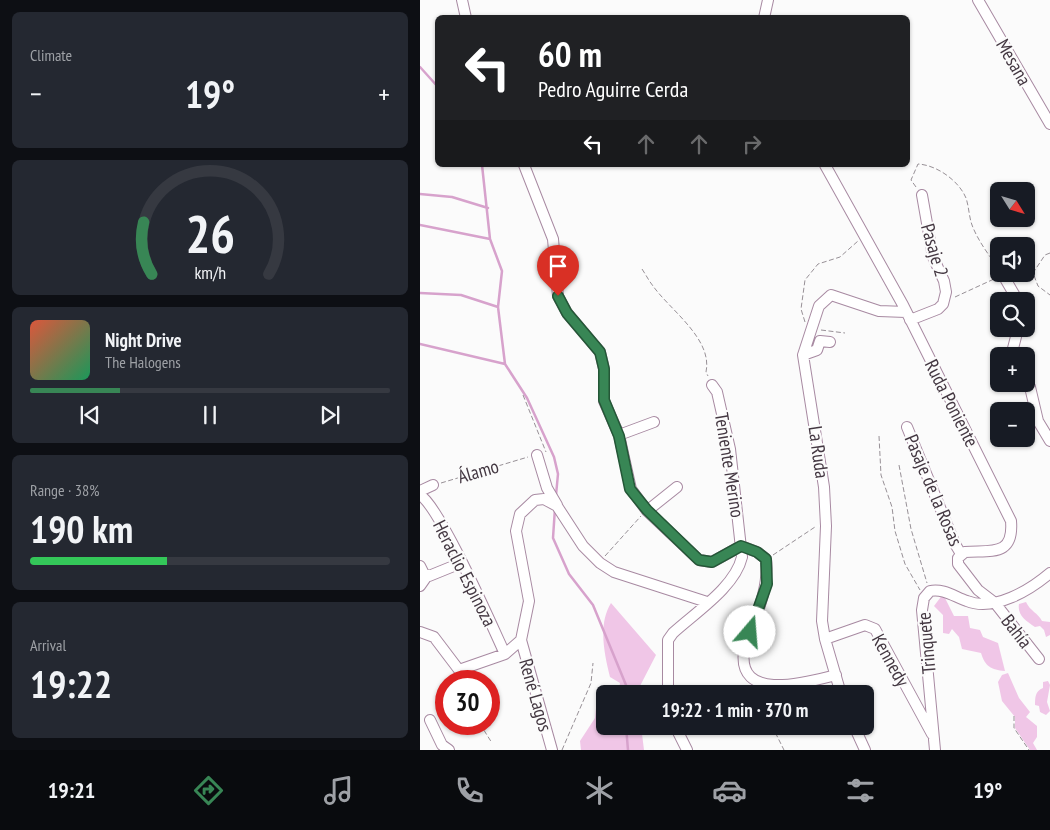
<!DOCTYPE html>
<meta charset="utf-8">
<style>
:root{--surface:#171b24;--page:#242831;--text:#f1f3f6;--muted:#9ea1a6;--line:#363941;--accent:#388655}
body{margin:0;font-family:"PT Sans Narrow",sans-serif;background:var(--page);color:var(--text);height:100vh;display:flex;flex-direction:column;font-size:19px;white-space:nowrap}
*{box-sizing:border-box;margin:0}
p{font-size:16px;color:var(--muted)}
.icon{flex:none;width:28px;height:28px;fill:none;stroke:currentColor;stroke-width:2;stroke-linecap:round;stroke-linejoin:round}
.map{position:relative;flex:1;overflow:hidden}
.panel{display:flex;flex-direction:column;gap:12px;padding:12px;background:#0d0f14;width:420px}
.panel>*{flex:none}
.top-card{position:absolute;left:15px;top:15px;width:475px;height:152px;border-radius:8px;box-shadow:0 1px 4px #0004;background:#202124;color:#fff;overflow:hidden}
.needle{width:32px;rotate:127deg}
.tools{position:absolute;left:570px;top:182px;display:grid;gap:10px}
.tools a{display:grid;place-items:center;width:45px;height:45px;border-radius:8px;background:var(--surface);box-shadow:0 1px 4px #0004;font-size:25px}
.speed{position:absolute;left:15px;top:670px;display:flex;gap:10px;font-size:25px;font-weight:700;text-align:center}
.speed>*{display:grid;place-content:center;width:65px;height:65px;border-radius:50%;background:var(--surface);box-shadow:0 1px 4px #0004;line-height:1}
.speed .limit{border:8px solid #d22;background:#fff;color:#111}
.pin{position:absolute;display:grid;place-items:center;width:42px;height:42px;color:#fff;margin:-51px -21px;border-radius:50% 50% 50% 0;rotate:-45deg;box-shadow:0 0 5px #0007}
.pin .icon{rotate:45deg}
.me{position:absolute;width:55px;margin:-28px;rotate:18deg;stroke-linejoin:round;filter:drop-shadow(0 0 4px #0008)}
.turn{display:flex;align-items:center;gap:18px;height:105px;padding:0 20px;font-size:22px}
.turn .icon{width:65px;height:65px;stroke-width:2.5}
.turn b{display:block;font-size:35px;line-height:42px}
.lanes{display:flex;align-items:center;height:48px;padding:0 20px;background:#0003;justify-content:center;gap:25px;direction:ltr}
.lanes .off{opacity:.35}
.big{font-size:38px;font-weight:800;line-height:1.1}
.panel .widget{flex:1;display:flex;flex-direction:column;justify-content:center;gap:8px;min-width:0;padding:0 18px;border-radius:8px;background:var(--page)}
.panel .dial{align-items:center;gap:0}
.dial svg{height:130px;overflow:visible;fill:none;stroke:var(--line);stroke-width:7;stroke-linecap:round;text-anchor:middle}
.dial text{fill:var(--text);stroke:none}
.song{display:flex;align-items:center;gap:15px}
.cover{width:60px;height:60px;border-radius:8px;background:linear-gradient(135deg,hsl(10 70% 55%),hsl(150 70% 35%))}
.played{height:5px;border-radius:2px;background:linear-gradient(90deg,var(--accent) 25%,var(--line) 25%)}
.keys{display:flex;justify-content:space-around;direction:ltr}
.heat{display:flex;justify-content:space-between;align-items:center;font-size:28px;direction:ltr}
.charge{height:8px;border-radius:4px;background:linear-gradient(90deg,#34c759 38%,var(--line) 0)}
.trip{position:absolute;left:176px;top:685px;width:278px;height:50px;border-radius:8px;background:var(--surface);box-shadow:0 1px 4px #0004;font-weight:800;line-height:50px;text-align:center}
.menu{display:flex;height:80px;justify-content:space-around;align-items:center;background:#090b0e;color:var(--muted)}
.menu .icon{width:35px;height:35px}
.menu .selected{color:var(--accent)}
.menu b{font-size:22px;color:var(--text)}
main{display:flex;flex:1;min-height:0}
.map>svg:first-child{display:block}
</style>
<main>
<section class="panel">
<div class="widget"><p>Climate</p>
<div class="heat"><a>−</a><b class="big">19°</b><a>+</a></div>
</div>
<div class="widget dial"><svg viewBox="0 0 100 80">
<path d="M14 69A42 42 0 1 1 86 69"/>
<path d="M14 69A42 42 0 0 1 9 37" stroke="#388655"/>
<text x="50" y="56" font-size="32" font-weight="700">26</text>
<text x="50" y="72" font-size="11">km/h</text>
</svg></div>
<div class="widget">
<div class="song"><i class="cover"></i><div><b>Night Drive</b><p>The Halogens</p></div></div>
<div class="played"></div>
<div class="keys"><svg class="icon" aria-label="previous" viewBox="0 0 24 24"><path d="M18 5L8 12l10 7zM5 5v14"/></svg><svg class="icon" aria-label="pause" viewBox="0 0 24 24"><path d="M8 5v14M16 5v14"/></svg><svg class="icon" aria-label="next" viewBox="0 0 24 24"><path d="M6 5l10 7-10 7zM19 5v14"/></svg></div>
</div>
<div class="widget"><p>Range · 38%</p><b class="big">190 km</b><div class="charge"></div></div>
<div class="widget"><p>Arrival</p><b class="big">19:22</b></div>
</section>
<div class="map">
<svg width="630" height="750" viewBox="0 0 630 750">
<rect width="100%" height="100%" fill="#fbfbfb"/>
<!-- green -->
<path fill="#f0c6e7" d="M523 594 534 616H548L550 628 560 630 563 637 578 643 585 671C571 670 565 666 561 653L542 649 539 637 532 629 529 634 523 633V615L514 606Z
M606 602C610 611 618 613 622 621L630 622V635L626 637 624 630 620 626 615 627C606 621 597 615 599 604Z
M191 603 236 655 220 686V694H198L200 683 190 677C184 653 178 624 191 603Z
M588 673 599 698 610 712 606 717 617 726V737L613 743 617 750H610L595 728V717L582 701 578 682 582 675Z
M628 681 630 685 627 702 630 711 626 715 620 712 619 706 615 705C615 698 615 691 623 688V682Z
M185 697V726H221L224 750H161L160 741 175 718 177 698Z"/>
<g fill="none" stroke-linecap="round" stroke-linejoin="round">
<!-- stream -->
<path stroke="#d7a2cc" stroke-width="2.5" d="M0 67 18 87
M62 165 70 239 82 271 78 307 85 364 107 398 134 457 138 474 136 495
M0 194 32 197 68 208
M0 225 70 239
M0 293 41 295 78 307
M0 344 85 364
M135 508 133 538 149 574 173 605 206 685 205 694
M206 726 208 750"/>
<defs>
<path id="minor" d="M42 0 46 18
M558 0 630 124
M344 18 348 0
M104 165 133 239 138 296 147 313 180 352 184 369V401L199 435 211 489 227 511 279 560 292 562 321 546
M405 165 483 305 591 521C594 557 571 550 545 552L538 558V564L558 590 575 603 619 659
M583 275 598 301
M490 320 518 309 523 304 526 292 524 281 513 257 502 195
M383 355 397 350 400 341 410 342
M591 356 598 329
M606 382 610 387 618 421 630 441
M487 427 535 544 541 554
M199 435 234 422
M117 455 127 488 137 505
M0 491 13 485
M0 495C20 507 72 626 85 654
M227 511 257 487
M321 546 337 552 346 559C350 590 333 622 324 651 317 703 388 682 416 675
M0 566 4 574 9 576 41 563
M0 586 7 576
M0 632 14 637 39 670 85 654 101 640 109 601 96 531 100 514 115 500 124 499 137 506 163 546 180 563 194 572 287 602
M405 639 445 625 455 629 512 734
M101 640 132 750
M248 694V640L253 633C276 612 315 587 322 557L310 449 297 392 292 385
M421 694 405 639 402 621 406 526 404 487 383 355 399 306 411 295 459 311 486 312
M10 720 22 745 29 750
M255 726 267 750
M434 726 445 750
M515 750 502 610 504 598 510 591C523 588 535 597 547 601 574 612 610 590 630 573"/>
</defs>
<!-- minor casing -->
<use href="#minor" stroke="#a88aa2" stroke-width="12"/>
<!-- path -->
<path stroke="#979096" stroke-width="1" stroke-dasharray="5 2.5" stroke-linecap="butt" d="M496 187 491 180 498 164C517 165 539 181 546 198 549 207 549 217 552 225 558 241 569 255 578 268
M630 253 625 255 613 273 618 286 630 295
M222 269C226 275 229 281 233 286 250 310 293 339 286 372L288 376
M535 297 574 279
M385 322 381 309 385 280 398 264 420 257 438 241
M401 330 425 333
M103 395 126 452
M459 436 461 475 472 507 475 531 485 564 500 590
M479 465 491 529 507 583
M21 483 108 457
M353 555 395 527
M185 556 221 516
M594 716V728L609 750
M60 724 72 743
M352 726 364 750
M142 750 171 683 173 663"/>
<!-- minor -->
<use href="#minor" stroke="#fff" stroke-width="10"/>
</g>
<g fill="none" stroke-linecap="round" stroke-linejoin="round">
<defs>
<path id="route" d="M138 296 147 313 180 352 184 369V400L199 436 210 489 227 510 279 560 292 562 321 546 337 552 346 559 347 584 330 632"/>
</defs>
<!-- route casing -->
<use href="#route" stroke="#245737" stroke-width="12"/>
<!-- route -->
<use href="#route" stroke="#388655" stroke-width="9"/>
</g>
<g text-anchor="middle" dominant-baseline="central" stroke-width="4.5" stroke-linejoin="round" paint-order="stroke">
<!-- street labels -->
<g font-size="19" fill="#443842" stroke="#fbfbfb">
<text transform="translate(594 62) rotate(60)">Mesana</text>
<text transform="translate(515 250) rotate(74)">Pasaje 2</text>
<text transform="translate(532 403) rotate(63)">Ruda Poniente</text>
<text transform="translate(399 452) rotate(82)">La Ruda</text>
<text transform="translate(310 465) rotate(81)">Teniente Merino</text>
<text transform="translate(58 471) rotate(-16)">Álamo</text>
<text transform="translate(514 490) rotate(67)">Pasaje de la Rosas</text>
<text transform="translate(45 573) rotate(63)">Heraclio Espinoza</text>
<text transform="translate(597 631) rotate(52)">Bahía</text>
<text transform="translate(506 643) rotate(-95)">Trinquete</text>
<text transform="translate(471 660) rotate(61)">Kennedy</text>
<text transform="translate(116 695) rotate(74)">René Lagos</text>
</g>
</g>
</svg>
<div class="tools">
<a><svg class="needle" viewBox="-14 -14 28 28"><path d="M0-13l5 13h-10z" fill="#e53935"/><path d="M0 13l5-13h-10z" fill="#9ea1a6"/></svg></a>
<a><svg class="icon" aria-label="sound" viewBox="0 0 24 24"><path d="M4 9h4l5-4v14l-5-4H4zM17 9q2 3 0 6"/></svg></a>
<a><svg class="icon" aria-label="search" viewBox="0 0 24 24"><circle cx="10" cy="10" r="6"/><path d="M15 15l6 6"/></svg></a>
<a>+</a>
<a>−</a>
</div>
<div class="speed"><div class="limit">30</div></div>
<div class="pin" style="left:138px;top:296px;background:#d93025"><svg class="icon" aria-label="arrive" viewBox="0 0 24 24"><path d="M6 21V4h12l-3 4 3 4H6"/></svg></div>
<svg class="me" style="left:330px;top:632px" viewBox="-20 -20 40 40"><circle r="19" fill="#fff"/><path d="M0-13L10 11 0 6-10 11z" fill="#388655"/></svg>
<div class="trip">19:22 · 1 min · 370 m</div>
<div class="top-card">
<div class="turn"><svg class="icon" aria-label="left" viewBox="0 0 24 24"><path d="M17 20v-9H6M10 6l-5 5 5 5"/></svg><div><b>60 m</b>Pedro Aguirre Cerda</div></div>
<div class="lanes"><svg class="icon" aria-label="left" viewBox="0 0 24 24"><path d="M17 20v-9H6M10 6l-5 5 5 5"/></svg><svg class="icon off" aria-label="ahead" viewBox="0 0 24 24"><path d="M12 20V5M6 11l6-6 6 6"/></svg><svg class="icon off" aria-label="ahead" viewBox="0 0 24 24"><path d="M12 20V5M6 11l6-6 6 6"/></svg><svg class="icon off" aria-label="right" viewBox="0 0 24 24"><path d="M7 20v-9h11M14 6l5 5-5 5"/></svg></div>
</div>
</div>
</main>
<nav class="menu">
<b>19:21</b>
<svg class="icon selected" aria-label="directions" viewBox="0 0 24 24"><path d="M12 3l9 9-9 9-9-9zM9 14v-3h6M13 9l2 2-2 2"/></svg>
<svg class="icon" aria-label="music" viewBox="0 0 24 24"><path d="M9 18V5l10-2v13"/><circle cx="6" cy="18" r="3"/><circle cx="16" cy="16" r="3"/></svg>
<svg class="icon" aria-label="phone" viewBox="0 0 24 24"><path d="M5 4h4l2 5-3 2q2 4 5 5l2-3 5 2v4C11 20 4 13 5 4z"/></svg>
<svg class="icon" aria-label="climate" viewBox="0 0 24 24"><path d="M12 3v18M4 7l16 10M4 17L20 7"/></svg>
<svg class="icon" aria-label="car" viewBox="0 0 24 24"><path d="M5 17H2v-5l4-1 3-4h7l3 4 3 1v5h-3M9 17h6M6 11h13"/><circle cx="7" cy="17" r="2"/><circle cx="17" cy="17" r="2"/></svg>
<svg class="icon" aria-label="filters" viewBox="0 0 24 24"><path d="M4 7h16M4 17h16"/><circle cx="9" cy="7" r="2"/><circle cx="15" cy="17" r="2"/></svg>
<b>19°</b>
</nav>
